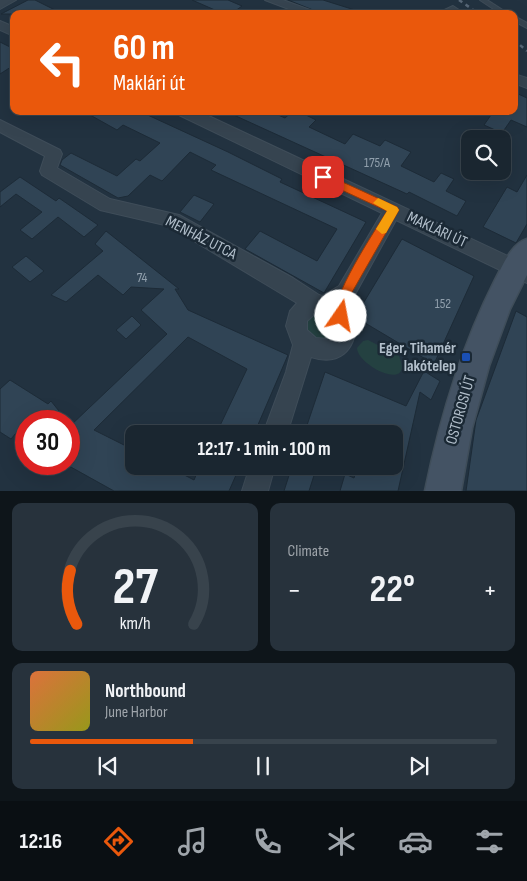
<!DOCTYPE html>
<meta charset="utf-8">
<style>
:root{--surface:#1a2630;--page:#27323c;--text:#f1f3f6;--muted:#9fa5ab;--line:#38434c;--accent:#ea580c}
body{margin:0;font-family:"Sofia Sans Condensed",sans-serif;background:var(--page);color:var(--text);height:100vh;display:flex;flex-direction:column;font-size:19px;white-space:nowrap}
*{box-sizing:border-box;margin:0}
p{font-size:16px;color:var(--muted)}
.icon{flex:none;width:28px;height:28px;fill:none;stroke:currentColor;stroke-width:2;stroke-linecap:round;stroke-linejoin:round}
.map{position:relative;height:491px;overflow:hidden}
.side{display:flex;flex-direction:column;gap:12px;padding:12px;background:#0e151a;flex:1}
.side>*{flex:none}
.banner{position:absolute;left:10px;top:10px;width:508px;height:105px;border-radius:10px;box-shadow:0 5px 20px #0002,0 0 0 1px var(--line);background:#ea580c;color:#fff;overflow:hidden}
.fabs{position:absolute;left:461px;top:130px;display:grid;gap:10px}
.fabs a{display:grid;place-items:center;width:50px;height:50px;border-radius:10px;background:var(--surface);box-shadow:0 5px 20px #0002,0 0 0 1px var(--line);font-size:25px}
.speed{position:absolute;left:15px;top:410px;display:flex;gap:10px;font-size:25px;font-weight:700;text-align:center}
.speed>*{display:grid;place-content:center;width:65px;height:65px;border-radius:50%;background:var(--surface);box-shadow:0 5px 20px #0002,0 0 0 1px var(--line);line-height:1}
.speed .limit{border:8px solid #d22;background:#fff;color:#111}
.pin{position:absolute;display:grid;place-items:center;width:42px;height:42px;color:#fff;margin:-21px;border-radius:10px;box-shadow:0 2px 8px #0006}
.me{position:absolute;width:55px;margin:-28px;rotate:12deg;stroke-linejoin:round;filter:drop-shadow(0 0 4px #0008)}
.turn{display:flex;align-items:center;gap:18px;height:105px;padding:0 20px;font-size:22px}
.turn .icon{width:65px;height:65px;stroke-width:2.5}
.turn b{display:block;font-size:35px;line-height:42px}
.big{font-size:38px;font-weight:700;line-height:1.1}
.side .card{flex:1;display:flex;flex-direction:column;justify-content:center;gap:8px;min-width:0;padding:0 18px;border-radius:10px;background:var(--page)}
.side .dial{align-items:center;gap:0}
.dial svg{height:130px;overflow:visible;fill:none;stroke:var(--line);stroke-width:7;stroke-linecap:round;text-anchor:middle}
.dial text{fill:var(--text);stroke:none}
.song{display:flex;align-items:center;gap:15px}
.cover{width:60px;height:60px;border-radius:8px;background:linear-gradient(135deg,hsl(20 70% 55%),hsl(60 70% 35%))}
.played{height:5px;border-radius:2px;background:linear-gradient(90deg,var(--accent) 35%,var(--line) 35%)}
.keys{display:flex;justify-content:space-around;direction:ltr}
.heat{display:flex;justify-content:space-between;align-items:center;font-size:28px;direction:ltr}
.side .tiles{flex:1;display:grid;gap:12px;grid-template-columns:1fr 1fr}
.card:last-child{grid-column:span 2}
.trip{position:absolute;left:125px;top:425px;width:278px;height:50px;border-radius:10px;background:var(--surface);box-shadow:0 5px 20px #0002,0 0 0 1px var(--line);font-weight:700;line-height:50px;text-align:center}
.menu{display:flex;height:80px;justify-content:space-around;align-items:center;background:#0a0f13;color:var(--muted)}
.menu .icon{width:35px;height:35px}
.menu .current{color:var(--accent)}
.menu b{font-size:22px;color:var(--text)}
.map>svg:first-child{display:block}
</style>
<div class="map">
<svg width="527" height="491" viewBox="0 0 527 491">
<rect width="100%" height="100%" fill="#223240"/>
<!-- green -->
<path fill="#244141" d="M319 312 325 313 337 327 334 339 310 340 304 323 313 314Z
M368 340 399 356C415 393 358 367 357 348L363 341Z"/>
<!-- building -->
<path fill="#304455" stroke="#1d2b37" d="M28 0H35L63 14H1Z
M192 0H228L242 6 231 14H224Z
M288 0H323L358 11 357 14H323Z
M0 42 14 49V65L0 74Z
M514 92 527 98V127L511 120 502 133 484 125 493 112 490 111H514Z
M83 111H139L228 152 282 179 280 182 366 222 324 293 245 249 260 231 317 261 337 229 211 170 216 165 190 152 162 181 150 175 128 196 118 198 60 165 62 160 71 153 117 176 136 159 140 161 160 143 123 125 117 130Z
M225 111H269L285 118 293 111H298L316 120 309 127 345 144 353 134 380 146 385 140 411 152 401 166 434 182 441 173 454 179 446 191 466 201 457 216 409 192 407 194Z
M527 175V224L516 243 483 227 507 187 517 192Z
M20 177 56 201 59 198 98 225 84 237 58 217 32 239 20 230 42 212 16 194 0 207V192Z
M194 195 214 204 200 222 180 212Z
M106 231 179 289H175L188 310 288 355 254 434H216L247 369 188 337 94 430 134 450V466H167L194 480 200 466H240L229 491H114L69 466V427L167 334 141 310 164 289 131 287 123 295 98 275 66 302 51 295 103 251 95 244Z
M402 239 474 276 434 364 355 317Z
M26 256 44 271 30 282 12 267Z
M516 311 527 317V491H466L476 420Z
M132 316 141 325 126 339 116 330Z
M424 371 440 381 431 400 420 392 398 491H340L345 474 354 478 358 466H394V434H347L329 426 327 434H304L325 372 406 406Z
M10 380 48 404 51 401 67 421H26L11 439 0 432V389Z
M292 466H317L309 491H284Z"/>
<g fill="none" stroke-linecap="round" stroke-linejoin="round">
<defs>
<path id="service" d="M480 0H487L509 14H501Z
M514 16 527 23V28L514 21Z"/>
<path id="minor" d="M0 0H16L0 9Z
M265 0H283L321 14H302Z
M453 6 459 10 457 13 436 14Z
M0 21 14 27V36L0 30Z
M514 74 527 78V88L514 83Z
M177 111H198L527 265V283L396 220 353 298 343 305 356 324C355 351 339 366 311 357L287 434H263L286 372 293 345 286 326 290 311 297 303 169 226 100 210 42 175 40 171 45 156 0 132V120L60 150 62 154 57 168 110 199 179 215 293 278 319 295 322 296 339 286 382 213 179 115ZM316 313 327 316 335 327V332L328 339 316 338 307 330V321Z
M250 466H275L268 491H242Z"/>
<path id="secondary" d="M527 239V275L510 309 489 366 472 428 461 491H425C440 418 461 347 495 280 503 265 511 244 527 239Z"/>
</defs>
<!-- service casing -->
<use href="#service" stroke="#3f4d59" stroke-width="2"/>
<!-- minor casing -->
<use href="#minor" stroke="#3f4d59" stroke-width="2"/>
<!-- secondary casing -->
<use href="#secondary" stroke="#3f4d59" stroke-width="3"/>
<!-- service -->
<use href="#service" fill="#364450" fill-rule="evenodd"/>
<!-- minor -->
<use href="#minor" fill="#364450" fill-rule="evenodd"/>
<!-- secondary -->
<use href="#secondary" fill="#445364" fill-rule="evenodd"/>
<!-- rail -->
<path stroke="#586878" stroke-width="2.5" stroke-dasharray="4 4" stroke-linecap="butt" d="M459 0 479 14
M514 40 527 51"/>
</g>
<!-- route -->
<path fill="#ea580c" stroke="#983908" d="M323 173 397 207 399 210 351 294 345 320 341 322 336 320C328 300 375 231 387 211L320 180 318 177Z"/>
<!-- slow -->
<path fill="#f59e0b" d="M378 198 397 207 399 210 386 233 382 234 376 229 387 211 373 203Z"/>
<!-- markers -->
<rect fill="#1a4fb4" stroke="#1b2935" stroke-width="2" x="461" y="352" width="10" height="10" rx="2.5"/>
<g text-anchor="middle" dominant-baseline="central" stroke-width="5" stroke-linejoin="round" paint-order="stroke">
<!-- number labels -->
<g font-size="14" fill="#909fac">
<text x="377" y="162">175/A</text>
<text x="142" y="277">74</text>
<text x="443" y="303">152</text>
</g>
<!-- street labels -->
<g font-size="16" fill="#b2bfcb" stroke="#1b2935">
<text transform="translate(437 230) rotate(25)">MAKLÁRI ÚT</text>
<text transform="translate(201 238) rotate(27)">MENHÁZ UTCA</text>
<text transform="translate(461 410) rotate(-74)">OSTOROSI ÚT</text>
</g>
<!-- poi labels -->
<g font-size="16" font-weight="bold" fill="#b2bfcb" stroke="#1b2935" text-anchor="end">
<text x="456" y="348">Eger, Tihamér<tspan x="456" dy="18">lakótelep</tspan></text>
</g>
</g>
</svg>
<div class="fabs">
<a><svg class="icon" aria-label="search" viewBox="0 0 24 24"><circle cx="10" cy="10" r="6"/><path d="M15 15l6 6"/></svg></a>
</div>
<div class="speed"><div class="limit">30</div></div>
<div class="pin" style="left:323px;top:177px;background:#d93025"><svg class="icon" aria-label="arrive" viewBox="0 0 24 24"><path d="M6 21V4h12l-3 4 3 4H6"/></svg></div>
<svg class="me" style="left:341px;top:316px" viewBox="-20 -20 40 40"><circle r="19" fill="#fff"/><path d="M0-13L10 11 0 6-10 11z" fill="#ea580c"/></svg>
<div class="trip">12:17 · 1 min · 100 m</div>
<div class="banner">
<div class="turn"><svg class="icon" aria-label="left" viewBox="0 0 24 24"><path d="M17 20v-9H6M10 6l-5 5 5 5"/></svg><div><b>60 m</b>Maklári út</div></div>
</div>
</div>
<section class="side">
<div class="tiles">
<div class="card dial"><svg viewBox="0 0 100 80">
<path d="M14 69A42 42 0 1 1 86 69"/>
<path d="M14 69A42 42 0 0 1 10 36" stroke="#ea580c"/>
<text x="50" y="56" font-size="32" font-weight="700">27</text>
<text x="50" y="72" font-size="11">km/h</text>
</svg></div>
<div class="card"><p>Climate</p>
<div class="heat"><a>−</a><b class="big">22°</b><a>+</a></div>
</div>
<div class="card">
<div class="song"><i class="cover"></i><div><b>Northbound</b><p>June Harbor</p></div></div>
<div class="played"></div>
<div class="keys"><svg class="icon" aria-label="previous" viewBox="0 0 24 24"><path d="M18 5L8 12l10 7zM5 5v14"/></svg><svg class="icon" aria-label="pause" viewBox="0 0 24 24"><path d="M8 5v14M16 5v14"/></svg><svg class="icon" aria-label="next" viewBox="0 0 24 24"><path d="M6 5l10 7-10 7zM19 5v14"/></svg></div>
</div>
</div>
</section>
<nav class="menu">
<b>12:16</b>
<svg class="icon current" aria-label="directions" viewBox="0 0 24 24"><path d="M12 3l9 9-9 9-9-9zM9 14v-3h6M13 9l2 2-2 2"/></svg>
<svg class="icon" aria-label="music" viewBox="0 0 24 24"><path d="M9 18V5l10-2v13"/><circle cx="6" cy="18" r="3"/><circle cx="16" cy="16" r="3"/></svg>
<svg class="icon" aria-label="phone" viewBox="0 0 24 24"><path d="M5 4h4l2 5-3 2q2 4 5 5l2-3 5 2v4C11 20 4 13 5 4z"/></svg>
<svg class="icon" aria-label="climate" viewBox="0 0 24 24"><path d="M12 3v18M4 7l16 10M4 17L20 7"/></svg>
<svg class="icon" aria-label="car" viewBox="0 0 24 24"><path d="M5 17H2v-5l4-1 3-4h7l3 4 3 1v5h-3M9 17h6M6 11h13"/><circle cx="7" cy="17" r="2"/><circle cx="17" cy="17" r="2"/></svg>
<svg class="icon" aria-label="filters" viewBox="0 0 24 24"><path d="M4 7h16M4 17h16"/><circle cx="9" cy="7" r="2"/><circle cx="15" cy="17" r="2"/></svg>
</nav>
